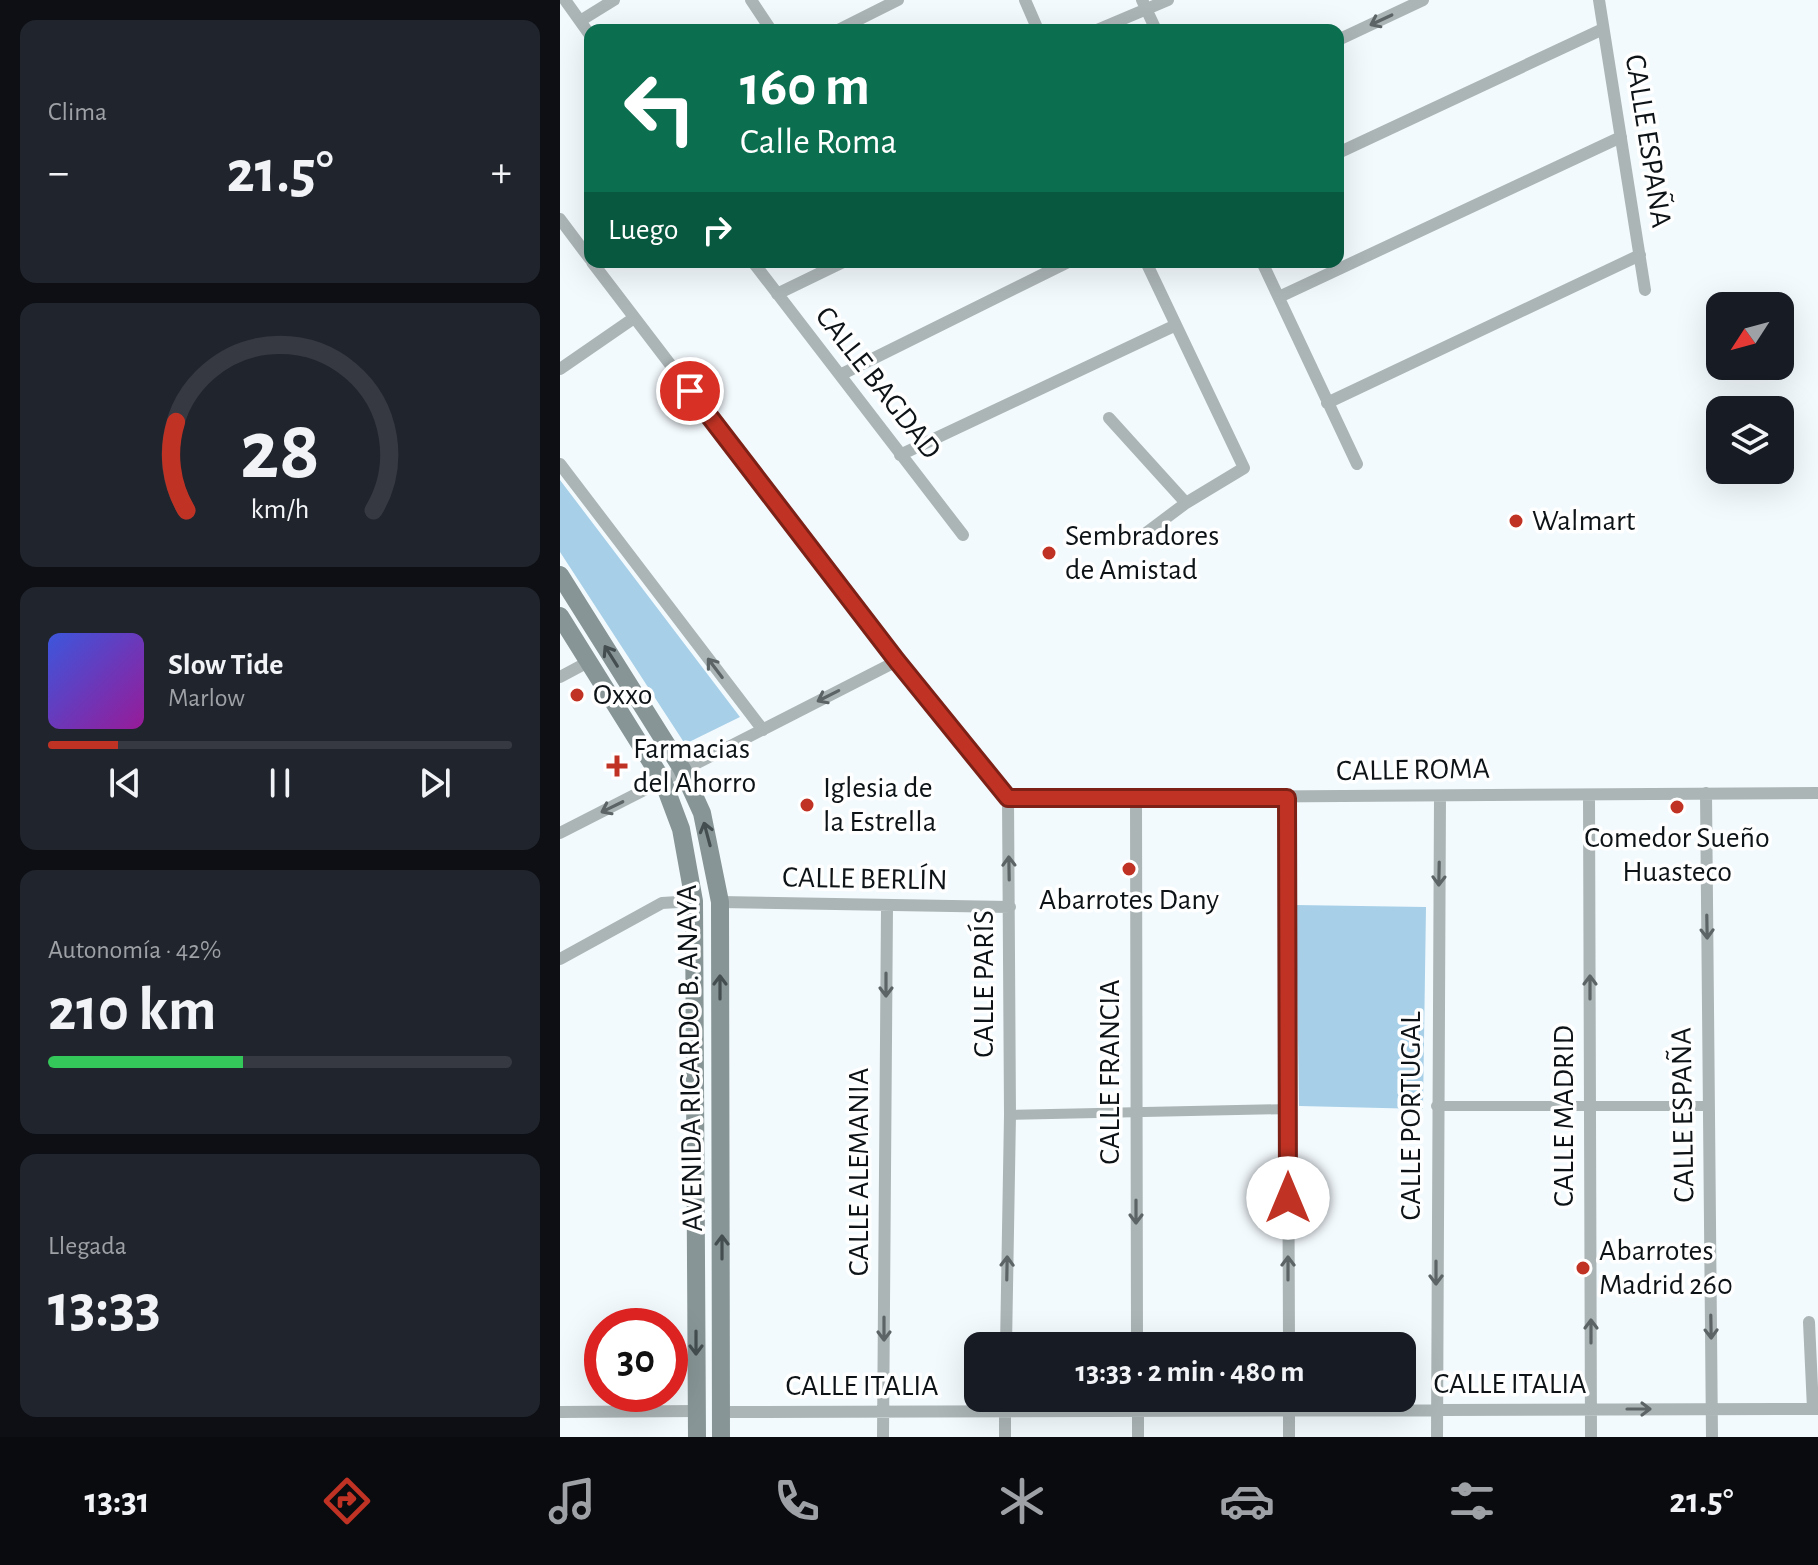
<!DOCTYPE html>
<html lang="es">
<meta charset="utf-8">
<style>
:root{--surface:#171b24;--page:#20242c;--text:#f1f3f6;--muted:#9ea1a6;--line:#363941;--accent:#c03324}
body{margin:0;font-family:"Alegreya Sans",sans-serif;background:var(--page);color:var(--text);height:100vh;display:flex;flex-direction:column;font-size:30px;white-space:nowrap}
*{box-sizing:border-box;margin:0}
p{font-size:26px;color:var(--muted)}
.icon{flex:none;width:44px;height:44px;fill:none;stroke:currentColor;stroke-width:2;stroke-linecap:round;stroke-linejoin:round}
.map{position:relative;flex:1;overflow:hidden}
.side{display:flex;flex-direction:column;gap:20px;padding:20px;background:#0d0f14;width:560px}
.side>*{flex:none}
.top-card{position:absolute;left:24px;top:24px;width:760px;height:244px;border-radius:16px;box-shadow:0 8px 32px #0002;background:#0b6e4f;color:#fff;overflow:hidden}
.needle{width:52px;rotate:234deg}
.controls{position:absolute;left:1146px;top:292px;display:grid;gap:16px}
.controls a{display:grid;place-items:center;width:88px;height:88px;border-radius:16px;background:var(--surface);box-shadow:0 8px 32px #0002;font-size:40px}
.speed{position:absolute;left:24px;top:1308px;display:flex;gap:16px;font-size:40px;font-weight:700;text-align:center}
.speed>*{display:grid;place-content:center;width:104px;height:104px;border-radius:50%;background:var(--surface);box-shadow:0 8px 32px #0002;line-height:1}
.speed .limit{border:12px solid #d22;background:#fff;color:#111}
.pin{position:absolute;display:grid;place-items:center;width:68px;height:68px;color:#fff;margin:-34px;border:4px solid #fff;border-radius:50%;box-shadow:0 2px 8px #0007}
.me{position:absolute;width:88px;margin:-44px;rotate:0deg;stroke-linejoin:round;filter:drop-shadow(0 0 6px #0008)}
.turn{display:flex;align-items:center;gap:28px;height:168px;padding:0 24px;font-size:36px}
.turn .icon{width:104px;height:104px;stroke-width:2.5}
.turn b{display:block;font-size:56px;line-height:68px}
.then{display:flex;align-items:center;height:76px;padding:0 24px;background:#0003;gap:16px;font-size:30px}
.big{font-size:60px;font-weight:600;line-height:1.1}
.side .card{flex:1;display:flex;flex-direction:column;justify-content:center;gap:12px;min-width:0;padding:0 28px;border-radius:16px;background:var(--page)}
.side .dial{align-items:center;gap:0}
.dial svg{height:208px;overflow:visible;fill:none;stroke:var(--line);stroke-width:7;stroke-linecap:round;text-anchor:middle}
.dial text{fill:var(--text);stroke:none}
.song{display:flex;align-items:center;gap:24px}
.cover{width:96px;height:96px;border-radius:12px;background:linear-gradient(135deg,hsl(230 70% 55%),hsl(300 70% 35%))}
.played{height:8px;border-radius:4px;background:linear-gradient(90deg,var(--accent) 15%,var(--line) 15%)}
.keys{display:flex;justify-content:space-around;direction:ltr}
.heat{display:flex;justify-content:space-between;align-items:center;font-size:44px;direction:ltr}
.charge{height:12px;border-radius:6px;background:linear-gradient(90deg,#34c759 42%,var(--line) 0)}
.trip{position:absolute;left:404px;top:1332px;width:452px;height:80px;border-radius:16px;background:var(--surface);box-shadow:0 8px 32px #0002;font-weight:600;line-height:80px;text-align:center}
.dock{display:flex;height:128px;justify-content:space-around;align-items:center;background:#090b0e;color:var(--muted)}
.dock .icon{width:56px;height:56px}
.dock .current{color:var(--accent)}
.dock b{font-size:36px;color:var(--text)}
main{display:flex;flex:1;min-height:0}
.map>svg:first-child{display:block}
</style>
<main>
<section class="side">
<div class="card"><p>Clima</p>
<div class="heat"><a>−</a><b class="big">21.5°</b><a>+</a></div>
</div>
<div class="card dial"><svg viewBox="0 0 100 80">
<path d="M14 69A42 42 0 1 1 86 69"/>
<path d="M14 69A42 42 0 0 1 10 35" stroke="#c03324"/>
<text x="50" y="56" font-size="32" font-weight="700">28</text>
<text x="50" y="72" font-size="11">km/h</text>
</svg></div>
<div class="card">
<div class="song"><i class="cover"></i><div><b>Slow Tide</b><p>Marlow</p></div></div>
<div class="played"></div>
<div class="keys"><svg class="icon" aria-label="previous" viewBox="0 0 24 24"><path d="M18 5L8 12l10 7zM5 5v14"/></svg><svg class="icon" aria-label="pause" viewBox="0 0 24 24"><path d="M8 5v14M16 5v14"/></svg><svg class="icon" aria-label="next" viewBox="0 0 24 24"><path d="M6 5l10 7-10 7zM19 5v14"/></svg></div>
</div>
<div class="card"><p>Autonomía · 42%</p><b class="big">210 km</b><div class="charge"></div></div>
<div class="card"><p>Llegada</p><b class="big">13:33</b></div>
</section>
<div class="map">
<svg width="1258" height="1437" viewBox="0 0 1258 1437">
<rect width="100%" height="100%" fill="#f3fafe"/>
<!-- green -->
<path fill="#a7d0e8" d="M0 480 180 717 125 744 0 552Z
M736 905 866 907 863 1109 739 1106Z"/>
<g fill="none" stroke-linecap="round" stroke-linejoin="round">
<!-- pedestrian -->
<path stroke="#acb5b6" stroke-width="10" d="M876 1106H1149
M450 1115 728 1109"/>
<!-- minor -->
<path stroke="#acb5b6" stroke-width="12" d="M5 0 30 35
M191 0 211 30
M465 0 478 30
M582 0 596 30
M1039 0 1085 290
M20 21 54 0
M278 30 338 0
M537 30 608 0
M778 40 863 0
M778 153 1043 29
M0 219 30 259
M32 262 337 661 448 798 450 1115 446 1346
M193 262 403 535
M702 262 797 464
M217 294 283 262
M719 297 1061 137
M0 369 74 318
M280 375 508 262
M767 403 1080 255
M549 418 626 503
M340 455 616 325
M0 464 203 730
M582 536 626 503 684 468 586 262
M0 677 30 661
M1146 793 1152 1437
M1029 795 1031 1437
M448 798 1258 793
M576 798 577 1346
M727 798 729 1346
M0 833 337 661
M160 902 450 907
M0 959 102 903 134 901
M1249 1322 1253 1409
M578 1398V1437
M729 1398V1437
M0 1412 137 1411
M161 1412 1258 1409
M323 1437 327 907
M445 1437V1398
M877 1437 880 796"/>
<!-- secondary -->
<path stroke="#879596" stroke-width="18" d="M0 575 122 769 142 813 160 902 161 1437
M0 616 103 781 121 829 134 901 137 1437"/>
</g>
<!-- one-way arrows -->
<defs><path id="oneway-shaft" d="M-6 0H5M1.5-3L5.5 0L1.5 3" fill="none" stroke-width="1.6" stroke-linecap="round" stroke-linejoin="round" transform="scale(2)"/></defs>
<g stroke="#5c6466">
<use href="#oneway-shaft" transform="translate(821 20) rotate(155)"/>
<use href="#oneway-shaft" transform="translate(155 668) rotate(-127)"/>
<use href="#oneway-shaft" transform="translate(268 696) rotate(153)"/>
<use href="#oneway-shaft" transform="translate(52 807) rotate(154)"/>
<use href="#oneway-shaft" transform="translate(449 868) rotate(-91)"/>
<use href="#oneway-shaft" transform="translate(879 874) rotate(91)"/>
<use href="#oneway-shaft" transform="translate(1147 927) rotate(89)"/>
<use href="#oneway-shaft" transform="translate(326 985) rotate(90)"/>
<use href="#oneway-shaft" transform="translate(1030 987) rotate(-90)"/>
<use href="#oneway-shaft" transform="translate(576 1212) rotate(90)"/>
<use href="#oneway-shaft" transform="translate(447 1268) rotate(-89)"/>
<use href="#oneway-shaft" transform="translate(728 1268) rotate(-90)"/>
<use href="#oneway-shaft" transform="translate(876 1273) rotate(90)"/>
<use href="#oneway-shaft" transform="translate(1151 1327) rotate(89)"/>
<use href="#oneway-shaft" transform="translate(324 1329) rotate(90)"/>
<use href="#oneway-shaft" transform="translate(1031 1331) rotate(-90)"/>
<use href="#oneway-shaft" transform="translate(1079 1409)"/>
</g>
<g stroke="#444e50">
<use href="#oneway-shaft" transform="translate(51 656) rotate(-122)"/>
<use href="#oneway-shaft" transform="translate(147 834) rotate(-105)"/>
<use href="#oneway-shaft" transform="translate(160 987) rotate(-90)"/>
<use href="#oneway-shaft" transform="translate(162 1247) rotate(-90)"/>
<use href="#oneway-shaft" transform="translate(136 1343) rotate(90)"/>
</g>
<g fill="none" stroke-linecap="round" stroke-linejoin="round">
<defs>
<path id="route" d="M130 391 337 661 448 798H727L728 1198"/>
</defs>
<!-- route casing -->
<use href="#route" stroke="#7d2117" stroke-width="20"/>
<!-- route -->
<use href="#route" stroke="#c03324" stroke-width="14"/>
</g>
<!-- markers -->
<g fill="#c03324" stroke="#fff" stroke-width="3">
<circle cx="956" cy="521" r="8"/>
<circle cx="489" cy="553" r="8"/>
<circle cx="17" cy="695" r="8"/>
<path d="M53 754h8v8h8v8h-8v8h-8v-8h-8v-8h8z"/>
<circle cx="247" cy="805" r="8"/>
<circle cx="1117" cy="807" r="8"/>
<circle cx="569" cy="869" r="8"/>
<circle cx="1023" cy="1268" r="8"/>
</g>
<g text-anchor="middle" dominant-baseline="central" stroke-width="7" stroke-linejoin="round" paint-order="stroke">
<!-- street labels -->
<g font-size="30" fill="#0d1316" stroke="#fff">
<text transform="translate(1088 141) rotate(81)">CALLE ESPAÑA</text>
<text transform="translate(318 383) rotate(52)">CALLE BAGDAD</text>
<text transform="translate(853 770) rotate(-1)">CALLE ROMA</text>
<text transform="translate(305 879) rotate(1)">CALLE BERLÍN</text>
<text transform="translate(424 984) rotate(-90)">CALLE PARÍS</text>
<text transform="translate(130 1058) rotate(-91)">AVENIDA RICARDO B. ANAYA</text>
<text transform="translate(550 1072) rotate(-90)">CALLE FRANCIA</text>
<text transform="translate(1123 1115) rotate(-91)">CALLE ESPAÑA</text>
<text transform="translate(851 1116) rotate(-90)">CALLE PORTUGAL</text>
<text transform="translate(1004 1116) rotate(-90)">CALLE MADRID</text>
<text transform="translate(299 1172) rotate(-90)">CALLE ALEMANIA</text>
<text x="950" y="1384">CALLE ITALIA</text>
<text x="302" y="1386">CALLE ITALIA</text>
</g>
<!-- poi labels -->
<g font-size="30" fill="#0d1316" stroke="#fff" text-anchor="start">
<text x="972" y="521">Walmart</text>
<text x="505" y="536">Sembradores<tspan x="505" dy="34">de Amistad</tspan></text>
<text x="33" y="695">Oxxo</text>
<text x="73" y="749">Farmacias<tspan x="73" dy="34">del Ahorro</tspan></text>
<text x="263" y="788">Iglesia de<tspan x="263" dy="34">la Estrella</tspan></text>
<text x="1117" y="838" text-anchor="middle">Comedor Sueño<tspan x="1117" dy="34">Huasteco</tspan></text>
<text x="569" y="900" text-anchor="middle">Abarrotes Dany</text>
<text x="1039" y="1251">Abarrotes<tspan x="1039" dy="34">Madrid 260</tspan></text>
</g>
</g>
</svg>
<div class="controls">
<a><svg class="needle" viewBox="-14 -14 28 28"><path d="M0-13l5 13h-10z" fill="#e53935"/><path d="M0 13l5-13h-10z" fill="#9ea1a6"/></svg></a>
<a><svg class="icon" aria-label="layers" viewBox="0 0 24 24"><path d="M12 4l9 5-9 5-9-5zM3 14l9 5 9-5"/></svg></a>
</div>
<div class="speed"><div class="limit">30</div></div>
<div class="pin" style="left:130px;top:391px;background:#d93025"><svg class="icon" aria-label="arrive" viewBox="0 0 24 24"><path d="M6 21V4h12l-3 4 3 4H6"/></svg></div>
<svg class="me" style="left:728px;top:1198px" viewBox="-20 -20 40 40"><circle r="19" fill="#fff"/><path d="M0-13L10 11 0 6-10 11z" fill="#c03324"/></svg>
<div class="trip">13:33 · 2 min · 480 m</div>
<div class="top-card">
<div class="turn"><svg class="icon" aria-label="left" viewBox="0 0 24 24"><path d="M17 20v-9H6M10 6l-5 5 5 5"/></svg><div><b>160 m</b>Calle Roma</div></div>
<div class="then">Luego<svg class="icon" aria-label="right" viewBox="0 0 24 24"><path d="M7 20v-9h11M14 6l5 5-5 5"/></svg></div>
</div>
</div>
</main>
<nav class="dock">
<b>13:31</b>
<svg class="icon current" aria-label="directions" viewBox="0 0 24 24"><path d="M12 3l9 9-9 9-9-9zM9 14v-3h6M13 9l2 2-2 2"/></svg>
<svg class="icon" aria-label="music" viewBox="0 0 24 24"><path d="M9 18V5l10-2v13"/><circle cx="6" cy="18" r="3"/><circle cx="16" cy="16" r="3"/></svg>
<svg class="icon" aria-label="phone" viewBox="0 0 24 24"><path d="M5 4h4l2 5-3 2q2 4 5 5l2-3 5 2v4C11 20 4 13 5 4z"/></svg>
<svg class="icon" aria-label="climate" viewBox="0 0 24 24"><path d="M12 3v18M4 7l16 10M4 17L20 7"/></svg>
<svg class="icon" aria-label="car" viewBox="0 0 24 24"><path d="M5 17H2v-5l4-1 3-4h7l3 4 3 1v5h-3M9 17h6M6 11h13"/><circle cx="7" cy="17" r="2"/><circle cx="17" cy="17" r="2"/></svg>
<svg class="icon" aria-label="filters" viewBox="0 0 24 24"><path d="M4 7h16M4 17h16"/><circle cx="9" cy="7" r="2"/><circle cx="15" cy="17" r="2"/></svg>
<b>21.5°</b>
</nav>
